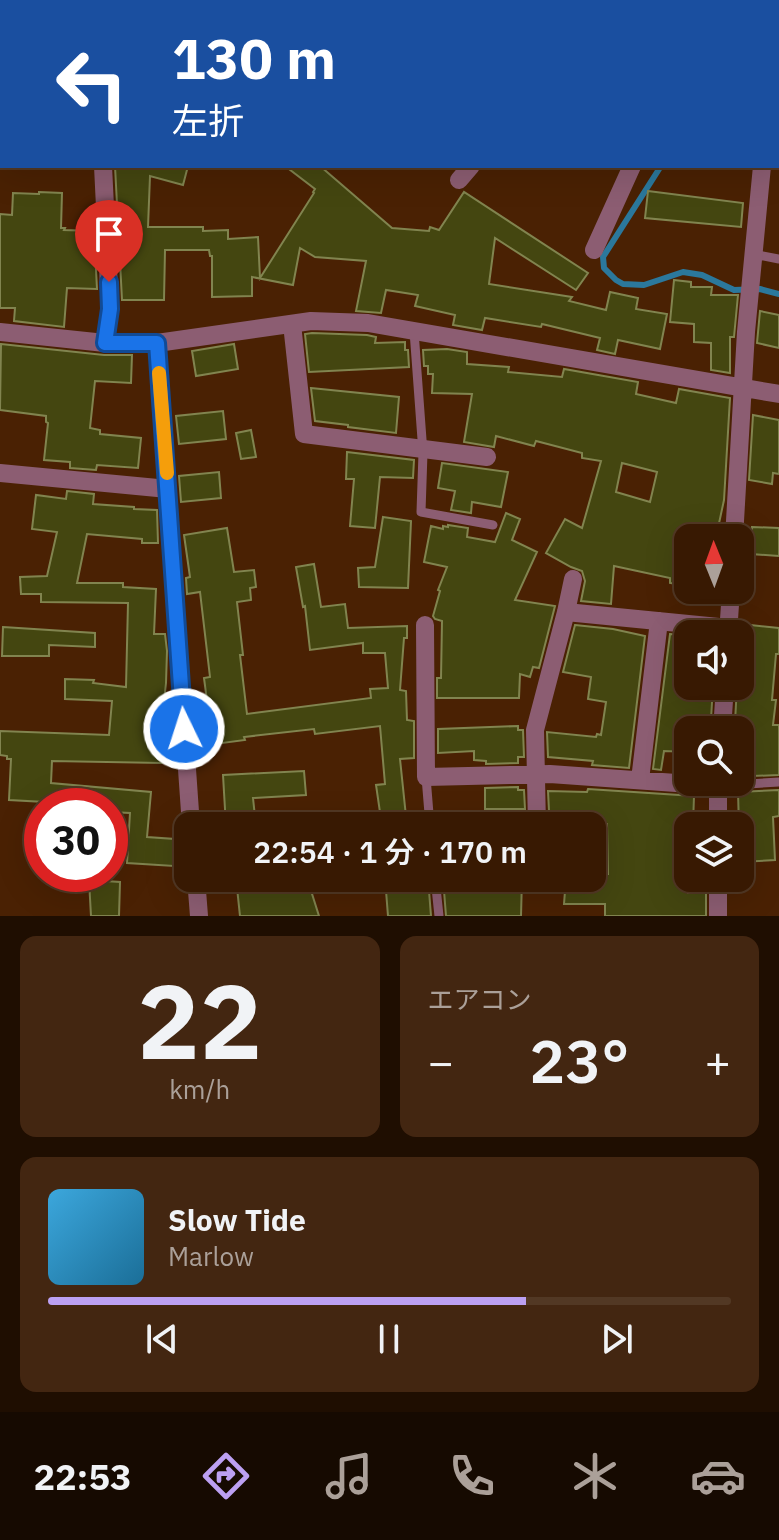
<!DOCTYPE html>
<html lang="ja">
<meta charset="utf-8">
<style>
:root{--surface:#381902;--page:#432611;--text:#f1f3f6;--muted:#aba099;--line:#523824;--accent:#bca0f2}
body{margin:0;font-family:"IBM Plex Sans","Noto Sans JP",sans-serif;background:var(--page);color:var(--text);height:100vh;display:flex;flex-direction:column;font-size:30px;white-space:nowrap}
*{box-sizing:border-box;margin:0}
p{font-size:26px;color:var(--muted)}
.icon{flex:none;width:44px;height:44px;fill:none;stroke:currentColor;stroke-width:2;stroke-linecap:round;stroke-linejoin:round}
.map{position:relative;height:916px;overflow:hidden}
.details{display:flex;flex-direction:column;gap:20px;padding:20px;background:#1f0e01;flex:1}
.details>*{flex:none}
.top-card{position:absolute;left:0px;top:0px;width:780px;height:168px;box-shadow:0 8px 32px #0002,0 0 0 2px var(--line);background:#1a4fa0;color:#fff;overflow:hidden}
.needle{width:52px;rotate:359deg}
.tools{position:absolute;left:674px;top:524px;display:grid;gap:16px}
.tools a{display:grid;place-items:center;width:80px;height:80px;border-radius:16px;background:var(--surface);box-shadow:0 8px 32px #0002,0 0 0 2px var(--line);font-size:40px}
.speed{position:absolute;left:24px;top:788px;display:flex;gap:16px;font-size:40px;font-weight:700;text-align:center}
.speed>*{display:grid;place-content:center;width:104px;height:104px;border-radius:50%;background:var(--surface);box-shadow:0 8px 32px #0002,0 0 0 2px var(--line);line-height:1}
.speed .limit{border:12px solid #d22;background:#fff;color:#111}
.pin{position:absolute;display:grid;place-items:center;width:68px;height:68px;color:#fff;margin:-82px -34px;border-radius:50% 50% 50% 0;rotate:-45deg;box-shadow:0 0 8px #0007}
.pin .icon{rotate:45deg}
.me{position:absolute;width:88px;margin:-44px;rotate:356deg;stroke-linejoin:round;filter:drop-shadow(0 0 6px #0008)}
.turn{display:flex;align-items:center;gap:28px;height:168px;padding:0 40px;font-size:36px}
.turn .icon{width:104px;height:104px;stroke-width:2.5}
.turn b{display:block;font-size:56px;line-height:68px}
.big{font-size:60px;font-weight:600;line-height:1.1}
.details .tile{flex:1;display:flex;flex-direction:column;justify-content:center;gap:12px;min-width:0;padding:0 28px;border-radius:16px;background:var(--page)}
.details .dial{align-items:center;gap:0}
.dial b{font-size:104px;line-height:1}
.song{display:flex;align-items:center;gap:24px}
.cover{width:96px;height:96px;border-radius:12px;background:linear-gradient(135deg,hsl(200 70% 55%),hsl(200 70% 35%))}
.played{height:8px;border-radius:4px;background:linear-gradient(90deg,var(--accent) 70%,var(--line) 70%)}
.keys{display:flex;justify-content:space-around;direction:ltr}
.heat{display:flex;justify-content:space-between;align-items:center;font-size:44px;direction:ltr}
.details .tiles{flex:1;display:grid;gap:20px;grid-template-columns:1fr 1fr}
.tile:last-child{grid-column:span 2}
.trip{position:absolute;left:174px;top:812px;width:432px;height:80px;border-radius:16px;background:var(--surface);box-shadow:0 8px 32px #0002,0 0 0 2px var(--line);font-weight:600;line-height:80px;text-align:center}
.dock{display:flex;height:128px;justify-content:space-around;align-items:center;background:#160a01;color:var(--muted)}
.dock .icon{width:56px;height:56px}
.dock .active{color:var(--accent)}
.dock b{font-size:36px;color:var(--text)}
.map>svg:first-child{display:block}
</style>
<div class="map">
<svg width="779" height="916" viewBox="0 0 779 916">
<rect width="100%" height="100%" fill="#4a2103"/>
<g fill="none" stroke-linecap="round" stroke-linejoin="round">
<!-- stream -->
<path stroke="#2b789c" stroke-width="6" d="M733 2 734 0
M661 166 603 257 604 268 616 280 623 284 644 285 683 272 702 275 734 290 760 289 779 294"/>
</g>
<!-- building -->
<path fill="#444610" stroke="#81844f" stroke-width="2" fill-rule="evenodd" d="M115 166H188L183 185 150 176 148 227H203V231L228 230V239L258 237 260 278 314 193 313 192 315 189 285 166H320L392 228 429 231 430 227 439 230 464 192 588 273 576 290 495 238 489 284 572 297 569 301 606 310 610 292 638 298 636 309 667 314 660 349 618 340 615 354 597 350 600 338 542 324 541 327 485 318 482 330 453 325 455 315 415 306 418 295 386 290 381 313 356 311 366 261 315 257 300 248 293 285 252 277V296L212 297V256H210L209 250H165L164 300H122Z
M648 191 743 203 741 227 645 218Z
M39 192 62 193 61 228H65L64 230 94 231 97 289 67 288 64 327 14 321 15 308H0V214L12 215 13 193 39 194Z
M674 280 691 282V287H712L711 295H738L734 337H730V373L711 370V343L694 342V324L670 322Z
M760 311 779 315V348L757 343Z
M312 333 367 335 376 337 375 343 405 342V350H408L409 367 309 372 305 334Z
M1 344 104 355H132L131 383 95 381 90 428 100 430V434L141 438 138 468 97 465 96 470 70 468V462L44 460 48 423 46 422V416L0 410Z
M234 344 238 369 196 376 192 351Z
M447 349 467 352V364L509 367 508 372 562 377 564 369 638 382 636 394 676 403 679 389 730 398 724 500 718 528 712 527 709 538H688V586L670 583V578L614 566 611 604 581 601 585 581 582 571 571 567 546 553 565 519 582 528 601 461 582 458V453L536 441 534 446 496 436 494 447 464 442 472 394 432 393 433 374H428V366H424L423 350ZM622 463 657 472 650 502 616 492Z
M311 388 399 397 396 433 348 427V425L315 421Z
M223 411 226 439 179 444 176 416Z
M753 415 779 420V474L773 473 772 484 749 480Z
M251 430 256 457 241 459 236 433Z
M347 452 414 460 413 478 380 477 375 528 350 526 354 479H346Z
M442 463 508 472 501 507 472 502 471 513 451 510 455 491 438 488Z
M219 472 221 498 181 502 179 476Z
M67 491 94 494 93 504 134 507V509L157 510 158 543H142V539L87 534 77 583H123V587L156 589 154 634H165L167 651 166 683 160 737 163 738 162 763 52 761 51 783 151 792 147 837 175 839 174 866 127 863 130 813 110 812V806H45V802L9 800 11 759H7V756L0 755V731L109 735 112 701 65 699V679L94 680 93 683 126 687 128 603 41 602V594H21L20 577 47 576 57 532 32 529 36 495 66 499Z
M506 513 520 519 512 540 537 552 515 600 555 606 539 668 533 667 530 677 520 674 519 698H437V678H441L442 621 435 619 433 616 440 591 438 590 447 567 424 562 431 526 443 529V526L448 527V525L468 528 467 537 495 542Z
M383 517 411 521 408 588 359 587 358 568 375 567Z
M752 527 779 528V556L751 554Z
M227 528 234 572 254 570 256 587 250 588 251 600 237 602 243 655H240L247 714 371 698 370 689 388 688 385 653H363V643L310 650 305 606 303 607 296 567 314 564 321 607 345 604 348 628 407 626V638H404L400 690 406 691 407 720 414 721V758L400 759 407 826H382L376 785 385 784 380 726 315 734 314 729 244 737 245 740 200 746 196 718 209 716 204 678 210 677 200 592 187 594 186 578 190 577 184 535Z
M741 624 779 628V654H776L772 700H776L773 725H779V775L752 776 754 760 740 758V723L735 722 737 686H740Z
M575 625 613 629 645 636 629 768 592 765 593 761 548 757 547 732 596 737 597 734 601 735 606 702 588 699 591 677 563 672Z
M3 627 95 633V647L49 645V656H2Z
M670 634 688 636V686H713L711 719 708 718 707 730H688V752L664 751 661 770 653 769Z
M518 726V730H523L524 757H518V763L486 764V761L474 760V751L438 753V729Z
M304 771 306 795 253 798 256 826H226L223 775Z
M518 787V790H524L525 809H485V788Z
M588 789 694 796 693 825 688 824V893H706V916H605V904H564L566 878H592V873L608 874 607 824 567 822 568 812 549 811 548 791 587 792Z
M779 790V816L773 817 775 860 740 862 738 792Z
M236 878H307L319 916H240Z
M385 878H428L431 916H388Z
M443 878H522L521 916H446Z
M89 880 120 882 119 916H91Z"/>
<g fill="none" stroke-linecap="round" stroke-linejoin="round">
<!-- lane -->
<path stroke="#8c5d72" stroke-width="9" d="M235 2 236 0
M778 33H779
M753 254 779 259
M414 331 423 453 421 512 493 525
M426 777 430 826
M718 786 779 782
M435 878 439 916"/>
<!-- street -->
<path stroke="#8c5d72" stroke-width="18" d="M347 0 348 2
M467 0 468 2
M590 0 592 2
M135 2 136 0
M661 2 662 0
M778 13 779 4
M103 166 110 309 105 343
M459 180 471 166
M594 250 632 166
M292 324 304 434 487 457
M0 332 105 343H157L311 321 368 323 779 394
M157 343 191 826
M0 473 168 489
M734 538 746 332 762 166
M566 612 729 628
M425 625 426 777 550 774 718 786
M728 634 731 590
M722 730 725 686
M640 780 659 621
M537 826 535 730 566 612 573 579
M718 826V782
M196 878 199 916
M718 916V878"/>
</g>
<g fill="none" stroke-linecap="round" stroke-linejoin="round">
<defs>
<path id="route" d="M109 282 110 309 105 343H157L184 729"/>
</defs>
<!-- route casing -->
<use href="#route" stroke="#114b97" stroke-width="20"/>
<!-- route -->
<use href="#route" stroke="#1a73e8" stroke-width="14"/>
<!-- slow -->
<path stroke="#f59e0b" stroke-width="14" d="M159 373 167 473"/>
</g>
</svg>
<div class="tools">
<a><svg class="needle" viewBox="-14 -14 28 28"><path d="M0-13l5 13h-10z" fill="#e53935"/><path d="M0 13l5-13h-10z" fill="#aba099"/></svg></a>
<a><svg class="icon" aria-label="sound" viewBox="0 0 24 24"><path d="M4 9h4l5-4v14l-5-4H4zM17 9q2 3 0 6"/></svg></a>
<a><svg class="icon" aria-label="search" viewBox="0 0 24 24"><circle cx="10" cy="10" r="6"/><path d="M15 15l6 6"/></svg></a>
<a><svg class="icon" aria-label="layers" viewBox="0 0 24 24"><path d="M12 4l9 5-9 5-9-5zM3 14l9 5 9-5"/></svg></a>
</div>
<div class="speed"><div class="limit">30</div></div>
<div class="pin" style="left:109px;top:282px;background:#d93025"><svg class="icon" aria-label="arrive" viewBox="0 0 24 24"><path d="M6 21V4h12l-3 4 3 4H6"/></svg></div>
<svg class="me" style="left:184px;top:729px" viewBox="-20 -20 40 40"><circle r="17" fill="#1a73e8" stroke="#fff" stroke-width="3"/><path d="M0-11L8 9 0 5-8 9z" fill="#fff"/></svg>
<div class="trip">22:54 · 1 分 · 170 m</div>
<div class="top-card">
<div class="turn"><svg class="icon" aria-label="left" viewBox="0 0 24 24"><path d="M17 20v-9H6M10 6l-5 5 5 5"/></svg><div><b>130 m</b>左折</div></div>
</div>
</div>
<section class="details">
<div class="tiles">
<div class="tile dial"><b>22</b><p>km/h</p></div>
<div class="tile"><p>エアコン</p>
<div class="heat"><a>−</a><b class="big">23°</b><a>+</a></div>
</div>
<div class="tile">
<div class="song"><i class="cover"></i><div><b>Slow Tide</b><p>Marlow</p></div></div>
<div class="played"></div>
<div class="keys"><svg class="icon" aria-label="previous" viewBox="0 0 24 24"><path d="M18 5L8 12l10 7zM5 5v14"/></svg><svg class="icon" aria-label="pause" viewBox="0 0 24 24"><path d="M8 5v14M16 5v14"/></svg><svg class="icon" aria-label="next" viewBox="0 0 24 24"><path d="M6 5l10 7-10 7zM19 5v14"/></svg></div>
</div>
</div>
</section>
<nav class="dock">
<b>22:53</b>
<svg class="icon active" aria-label="directions" viewBox="0 0 24 24"><path d="M12 3l9 9-9 9-9-9zM9 14v-3h6M13 9l2 2-2 2"/></svg>
<svg class="icon" aria-label="music" viewBox="0 0 24 24"><path d="M9 18V5l10-2v13"/><circle cx="6" cy="18" r="3"/><circle cx="16" cy="16" r="3"/></svg>
<svg class="icon" aria-label="phone" viewBox="0 0 24 24"><path d="M5 4h4l2 5-3 2q2 4 5 5l2-3 5 2v4C11 20 4 13 5 4z"/></svg>
<svg class="icon" aria-label="climate" viewBox="0 0 24 24"><path d="M12 3v18M4 7l16 10M4 17L20 7"/></svg>
<svg class="icon" aria-label="car" viewBox="0 0 24 24"><path d="M5 17H2v-5l4-1 3-4h7l3 4 3 1v5h-3M9 17h6M6 11h13"/><circle cx="7" cy="17" r="2"/><circle cx="17" cy="17" r="2"/></svg>
</nav>
